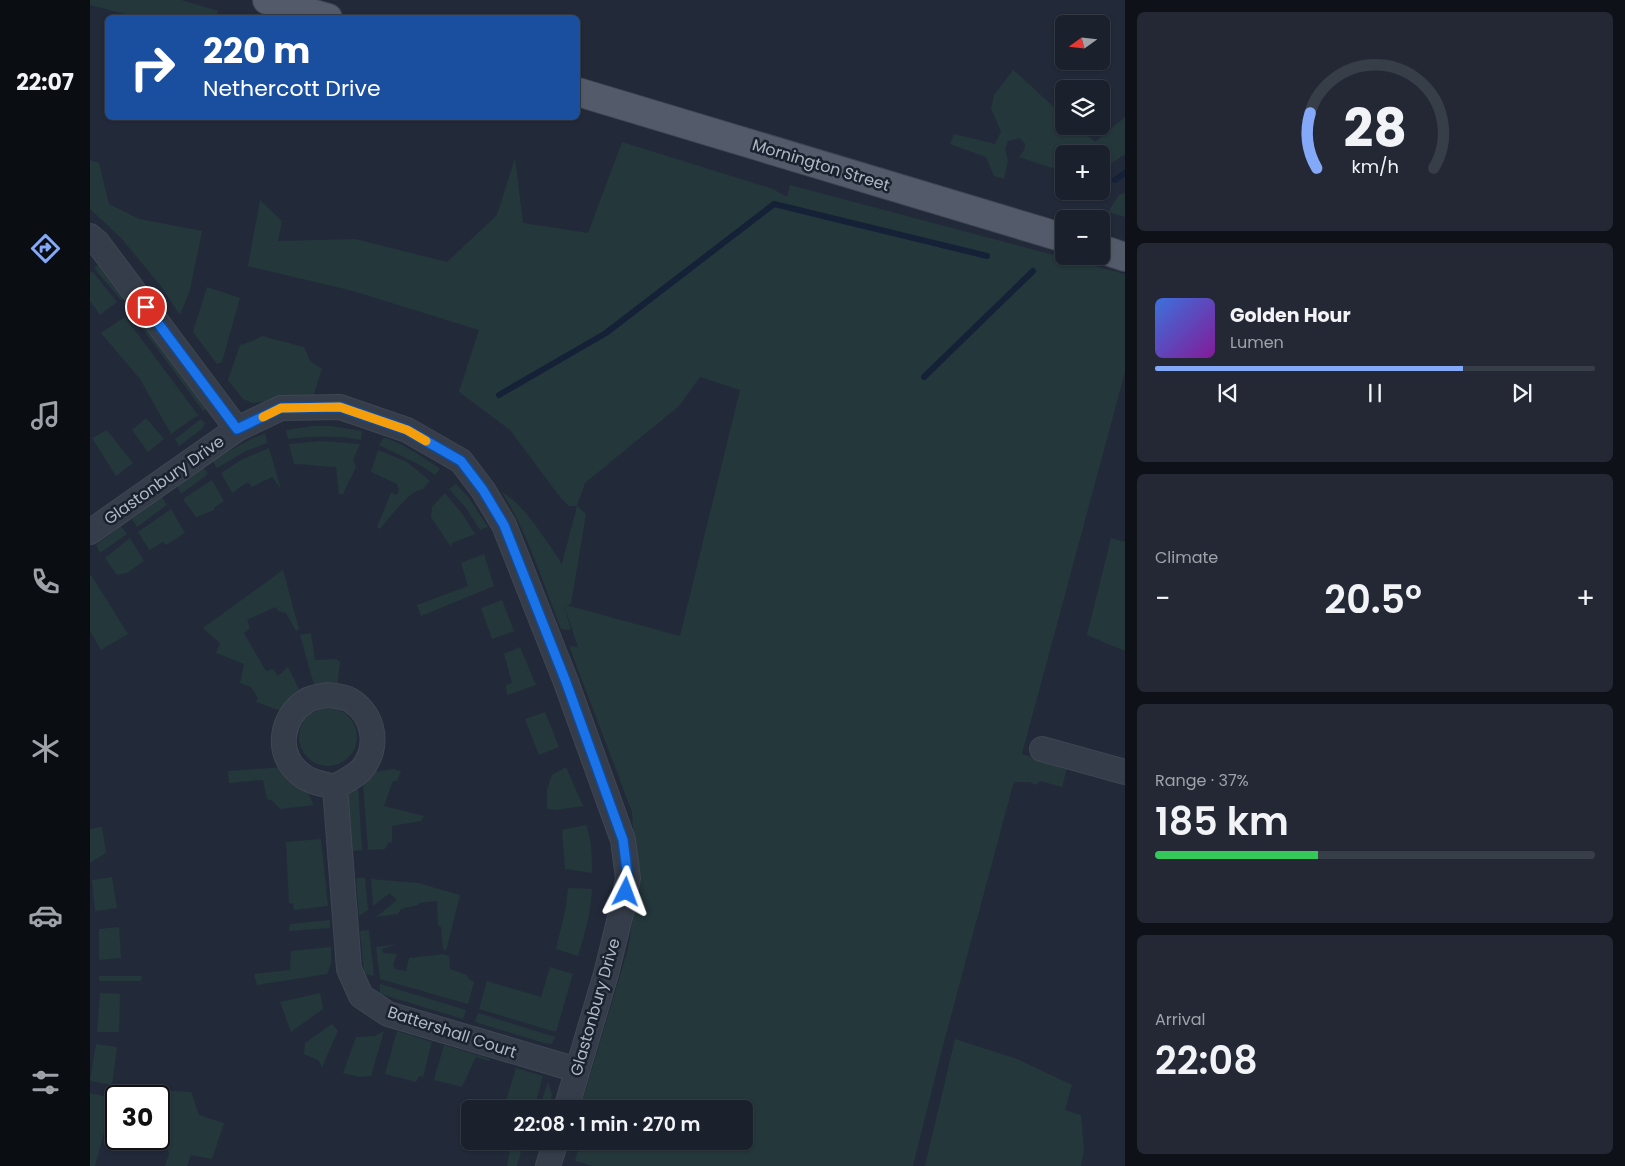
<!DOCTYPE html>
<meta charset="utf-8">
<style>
:root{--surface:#1a202c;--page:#232834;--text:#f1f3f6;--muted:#9fa3a9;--line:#383e48;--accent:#84a9f8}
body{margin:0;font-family:Poppins,sans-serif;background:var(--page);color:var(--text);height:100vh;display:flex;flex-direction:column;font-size:19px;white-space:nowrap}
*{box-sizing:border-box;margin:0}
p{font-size:16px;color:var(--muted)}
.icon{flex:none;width:28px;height:28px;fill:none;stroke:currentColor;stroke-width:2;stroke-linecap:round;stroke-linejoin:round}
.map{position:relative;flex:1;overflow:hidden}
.details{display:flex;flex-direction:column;gap:12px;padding:12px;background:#0e1218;width:500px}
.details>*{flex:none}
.top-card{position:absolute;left:15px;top:15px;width:475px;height:105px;border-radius:8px;box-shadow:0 1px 4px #0004,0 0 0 1px var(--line);background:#1a4fa0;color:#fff;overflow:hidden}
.needle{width:32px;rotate:255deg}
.tools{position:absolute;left:965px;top:15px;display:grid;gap:10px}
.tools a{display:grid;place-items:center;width:55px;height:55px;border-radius:8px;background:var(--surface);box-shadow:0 1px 4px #0004,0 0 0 1px var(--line);font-size:25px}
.speed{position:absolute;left:15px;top:1085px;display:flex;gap:10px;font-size:25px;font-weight:700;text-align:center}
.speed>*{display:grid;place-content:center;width:65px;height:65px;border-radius:50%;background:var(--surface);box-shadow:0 1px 4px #0004,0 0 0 1px var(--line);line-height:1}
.speed .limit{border:2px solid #111;border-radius:8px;background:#fff;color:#111}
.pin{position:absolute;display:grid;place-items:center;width:42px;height:42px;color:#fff;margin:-21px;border:2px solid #fff;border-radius:50%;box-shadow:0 1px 5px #0007}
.me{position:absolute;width:55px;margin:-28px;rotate:3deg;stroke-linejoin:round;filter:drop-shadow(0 0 4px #0008)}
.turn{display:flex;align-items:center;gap:18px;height:105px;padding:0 15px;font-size:22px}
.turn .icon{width:65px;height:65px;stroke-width:2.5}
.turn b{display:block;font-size:35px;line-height:42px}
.big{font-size:38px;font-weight:600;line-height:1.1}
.details .card{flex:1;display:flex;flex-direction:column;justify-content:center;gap:8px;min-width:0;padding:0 18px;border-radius:8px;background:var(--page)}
.details .dial{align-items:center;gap:0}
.dial svg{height:130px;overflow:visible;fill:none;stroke:var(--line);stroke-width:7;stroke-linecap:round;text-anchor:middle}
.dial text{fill:var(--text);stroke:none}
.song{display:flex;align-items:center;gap:15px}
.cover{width:60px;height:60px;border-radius:8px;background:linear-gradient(135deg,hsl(220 70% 55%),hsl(290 70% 35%))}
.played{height:5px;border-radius:2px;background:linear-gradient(90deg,var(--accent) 70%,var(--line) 70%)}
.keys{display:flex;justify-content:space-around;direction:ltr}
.heat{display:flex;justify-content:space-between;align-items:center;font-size:28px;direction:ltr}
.charge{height:8px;border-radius:4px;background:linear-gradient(90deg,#34c759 37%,var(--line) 0)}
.trip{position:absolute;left:371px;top:1100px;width:292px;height:50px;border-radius:8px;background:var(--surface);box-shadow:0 1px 4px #0004,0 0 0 1px var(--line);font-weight:600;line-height:50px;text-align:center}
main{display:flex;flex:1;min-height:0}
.menu{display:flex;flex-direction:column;width:90px;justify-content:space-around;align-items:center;background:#0a0d12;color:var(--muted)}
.menu .icon{width:35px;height:35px}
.menu .active{color:var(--accent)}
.menu b{font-size:22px;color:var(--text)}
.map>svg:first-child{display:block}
</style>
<main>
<nav class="menu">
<b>22:07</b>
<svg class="icon active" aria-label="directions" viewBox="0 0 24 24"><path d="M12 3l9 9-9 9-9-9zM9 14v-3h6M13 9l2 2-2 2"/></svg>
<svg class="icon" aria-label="music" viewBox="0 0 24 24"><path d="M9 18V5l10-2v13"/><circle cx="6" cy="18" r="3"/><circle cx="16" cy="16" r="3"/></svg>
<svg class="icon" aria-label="phone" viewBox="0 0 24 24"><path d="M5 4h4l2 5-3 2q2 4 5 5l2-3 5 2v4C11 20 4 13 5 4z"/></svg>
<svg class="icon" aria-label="climate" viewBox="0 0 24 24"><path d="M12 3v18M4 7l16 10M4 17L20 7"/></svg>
<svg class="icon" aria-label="car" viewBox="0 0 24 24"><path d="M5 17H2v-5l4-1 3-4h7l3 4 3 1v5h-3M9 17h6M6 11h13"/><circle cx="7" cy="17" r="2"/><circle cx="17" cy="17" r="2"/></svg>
<svg class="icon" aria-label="filters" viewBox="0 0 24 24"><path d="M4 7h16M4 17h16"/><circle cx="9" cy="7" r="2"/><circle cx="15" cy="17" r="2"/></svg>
</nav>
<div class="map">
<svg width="1035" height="1166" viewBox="0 0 1035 1166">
<rect width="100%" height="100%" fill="#222a3a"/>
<!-- green -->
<path fill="#24373b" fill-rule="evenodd" d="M0 0H91L128 11 126 17H47L0 5Z
M923 70C941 85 956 101 974 116V126H986L1005 142 1035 117V154L1022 163 1011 175V154H986L979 151 977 154H974V157L965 169 929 157 934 150 935 144 930 138 918 141 915 149 918 161 914 179 904 176 896 157 860 144 864 134 905 144 911 131 901 109 904 95Z
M532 142 683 189 697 197 700 185 1035 274V372L932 754 977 768 972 787 950 781 946 785 940 782H925L923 785 855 1038 823 1166H503L485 1161 490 1143 487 1141H655V1109H490L538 949 547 892 542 812 479 646 488 647 474 605 481 630 471 629C453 583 438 534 412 492 435 505 457 542 472 564L487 506H479L470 497 420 430 369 392 389 330 263 291 158 266 170 200 192 221 188 241 265 239 357 262 407 215 425 158 433 223 498 233ZM610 377 650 390 590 636 476 605 481 604 496 514 487 506 495 483 589 406Z
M0 160 9 163 19 204 49 219 112 231 100 290 90 315 70 285 31 238 0 209Z
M1035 193V217L1018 212 1029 195Z
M12 262 39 293 31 300 4 268Z
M2 271 27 302 10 315 0 301V273Z
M117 287 150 298 132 362 127 364 103 332Z
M49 309 119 406 113 411 41 313Z
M35 317 108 415 81 434 50 379 11 333Z
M172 336 214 347 220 361 232 369 223 397 162 403 153 399 138 380 150 345 163 341Z
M56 418 74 439 58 452 42 430Z
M111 419 115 423 112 429 89 446 85 439Z
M223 426H241L272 431 271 440C246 435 223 436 198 439L196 430Z
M17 430 43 463 26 476 2 438Z
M175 434 177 443 156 451 127 468 122 460 163 438Z
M294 437C315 445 332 456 350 469L345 475 330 465 289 445Z
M231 441 270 444 263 460 266 467 253 494H249L246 467C231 467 219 464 204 464L199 444Z
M179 448 191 489 182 477 162 487 158 482 142 493 131 473 151 460Z
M288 450 317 462 340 481 333 489C319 490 299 519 290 529L287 527 301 493 307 495 309 490 307 484 281 472Z
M113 467 118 474 91 494 87 486Z
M122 480 134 501 125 507 124 510 106 517 93 499Z
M366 484 379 498 398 527 390 530 376 508 359 489Z
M355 493 371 512 385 534 362 543 361 547 341 517 342 507Z
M72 497 77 505 47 527 42 519Z
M81 509 95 533 76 545 73 542 60 550 58 548 48 532Z
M31 526 37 534 10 553 6 545Z
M40 538 54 561 37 573 27 575 15 558Z
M1021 538 1035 542V651L997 635Z
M394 554 404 586 331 616 327 605 378 586 371 563Z
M193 570 209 629 206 631 196 613 189 611 185 607 157 620 160 628 154 633 176 671 183 669 188 676 198 667 212 695 194 712 166 702 168 698 161 687 150 683 154 664 126 653 130 643 113 628Z
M1 575 38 634 11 650 0 631V576Z
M412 600 424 631 402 639 391 608Z
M221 633 225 660 246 659 250 662 247 687 225 688 210 635Z
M430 647 446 685 417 695 416 685 422 683 414 654Z
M209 737a29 29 0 1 1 58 0a29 29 0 1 1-58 0Z
M455 712 469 747 449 755 435 719Z
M195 767 216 789 224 805 190 809 183 801 177 799 173 780 139 783 138 771Z
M476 767 493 806 466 810 457 809V790L462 775Z
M303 769 311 771 307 781H303L294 806 334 816 331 821 302 826V842L298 843 295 849 278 850 273 784 285 772Z
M268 784 272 850 263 851 258 797 260 791Z
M496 825C502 840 502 857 502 873L475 869 472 830Z
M12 827 16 853 0 863V829Z
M231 839 238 906 204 910 203 904 199 903 196 842Z
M22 877 27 908 5 911 2 880Z
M266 878H275L278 910 269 916Z
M281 879 328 883 370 895 356 951 353 949 351 927 348 925 347 901 329 903 328 905 311 909 308 914 286 917 307 900 300 893 283 906Z
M478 888 502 889C501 912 495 933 488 956L466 949 476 907Z
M240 920V928L199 931 200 924Z
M29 927 31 958 9 960V929Z
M279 930 284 976 274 974 270 931Z
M307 944 292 949 293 953 307 954 303 965 305 969 316 971 319 958 353 954 359 956 360 969 377 975 379 979 384 982 378 1004 290 979 286 947Z
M241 947V964L237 974 167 985 164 974 200 970 201 951Z
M460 967 483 974 466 1032 389 1009 397 981 451 997Z
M9 976H52L51 981H9Z
M290 984 376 1010 373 1019 290 994Z
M10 993 30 994 29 1032H7Z
M230 993 233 1009 201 1032 190 1002Z
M388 1013 465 1037 462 1044 454 1043 385 1022Z
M242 1024 248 1031 232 1067 228 1060 214 1054 215 1043Z
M294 1031 281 1076 269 1077 253 1073 266 1037 285 1036Z
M307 1031 342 1042 333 1077 329 1076 326 1082 295 1074Z
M865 1039 927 1059 982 1085 975 1110 991 1115 994 1149 991 1166H835Z
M6 1044 27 1047 22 1085 0 1081Z
M354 1045 400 1059 399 1061 386 1057 372 1087 344 1080Z
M426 1068 453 1076 444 1109H420L415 1104Z
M458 1082 462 1095 459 1109H449Z
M71 1090 101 1092 109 1115 134 1123 122 1159 101 1155 97 1166H75L79 1154 77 1148 48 1139H69V1102Z
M0 1093 23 1098 16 1120 26 1123V1135L14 1133 5 1166H0Z
M422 1141H434L427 1166H417Z"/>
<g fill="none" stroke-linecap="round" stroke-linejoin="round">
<!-- stream -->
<path stroke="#152137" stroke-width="6" d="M1025 180 1035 173
M834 377 943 271
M409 395 516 333 684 204 897 256"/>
<defs>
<path id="minor" d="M0 236 7 242 147 429
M0 532 147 429 191 408 250 407 317 430 371 461 393 490 414 525 476 682 533 840 538 878 533 905 516 974 476 1109
M238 695C245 696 253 696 260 700 285 715 290 748 271 770 264 777 253 782 245 787 232 784 219 782 209 773 185 753 191 717 216 701 222 697 231 696 238 695Z
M952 749 1035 772
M245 787 259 969 271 996 298 1014 487 1070
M458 1166 466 1141"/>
<path id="major" d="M177 0 238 18
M488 92 974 238
M1011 249 1035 257"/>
</defs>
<!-- minor casing -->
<use href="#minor" stroke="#3f4653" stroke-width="26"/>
<!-- major casing -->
<use href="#major" stroke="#3f4653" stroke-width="30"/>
<!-- minor -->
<use href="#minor" stroke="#353d4a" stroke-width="24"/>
<!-- major -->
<use href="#major" stroke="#535b6a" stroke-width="28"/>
</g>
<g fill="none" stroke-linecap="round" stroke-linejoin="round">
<defs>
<path id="route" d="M56 307 147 429 191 408 250 407 317 430 371 461 393 490 414 525 476 682 533 840 538 878 536 892"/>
</defs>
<!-- route casing -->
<use href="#route" stroke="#114b97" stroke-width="12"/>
<!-- route -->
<use href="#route" stroke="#1a73e8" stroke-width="9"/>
<!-- slow -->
<path stroke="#f59e0b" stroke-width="9" d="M173 417 191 408 250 407 317 430 336 441"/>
</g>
<g text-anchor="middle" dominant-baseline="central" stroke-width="5" stroke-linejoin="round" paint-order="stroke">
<!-- street labels -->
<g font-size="16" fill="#b0b7c6" stroke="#1b222f">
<text transform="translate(731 165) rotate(17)">Mornington Street</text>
<text transform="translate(74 480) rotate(-35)">Glastonbury Drive</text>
<text transform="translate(505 1007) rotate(-74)">Glastonbury Drive</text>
<text transform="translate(362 1032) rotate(18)">Battershall Court</text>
</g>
</g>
</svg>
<div class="tools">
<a><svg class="needle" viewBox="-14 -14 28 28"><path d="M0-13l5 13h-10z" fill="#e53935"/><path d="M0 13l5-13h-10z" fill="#9fa3a9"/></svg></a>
<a><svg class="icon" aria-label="layers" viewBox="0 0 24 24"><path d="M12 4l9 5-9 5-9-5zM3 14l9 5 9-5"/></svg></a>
<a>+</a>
<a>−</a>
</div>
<div class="speed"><div class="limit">30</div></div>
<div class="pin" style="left:56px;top:307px;background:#d93025"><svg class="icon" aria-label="arrive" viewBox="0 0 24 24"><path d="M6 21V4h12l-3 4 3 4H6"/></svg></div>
<svg class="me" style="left:536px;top:892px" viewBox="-20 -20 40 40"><path d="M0-17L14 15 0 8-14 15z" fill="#1a73e8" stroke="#fff" stroke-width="4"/></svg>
<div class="trip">22:08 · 1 min · 270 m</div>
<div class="top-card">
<div class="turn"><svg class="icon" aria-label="right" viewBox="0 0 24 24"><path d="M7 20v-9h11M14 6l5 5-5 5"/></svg><div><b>220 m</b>Nethercott Drive</div></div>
</div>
</div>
<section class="details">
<div class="card dial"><svg viewBox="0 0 100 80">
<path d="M14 69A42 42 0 1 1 86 69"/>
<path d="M14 69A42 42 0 0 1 10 35" stroke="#84a9f8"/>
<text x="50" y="56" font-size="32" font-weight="700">28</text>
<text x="50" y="72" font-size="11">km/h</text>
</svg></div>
<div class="card">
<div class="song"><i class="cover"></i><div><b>Golden Hour</b><p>Lumen</p></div></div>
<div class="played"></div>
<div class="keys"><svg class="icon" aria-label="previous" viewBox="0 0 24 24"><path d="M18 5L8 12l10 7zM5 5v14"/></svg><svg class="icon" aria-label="pause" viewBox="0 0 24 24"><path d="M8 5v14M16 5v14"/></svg><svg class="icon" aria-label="next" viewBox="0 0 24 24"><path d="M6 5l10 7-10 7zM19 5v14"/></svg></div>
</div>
<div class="card"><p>Climate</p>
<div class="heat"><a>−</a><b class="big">20.5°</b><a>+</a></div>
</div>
<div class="card"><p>Range · 37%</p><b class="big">185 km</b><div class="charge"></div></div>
<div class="card"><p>Arrival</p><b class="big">22:08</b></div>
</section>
</main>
